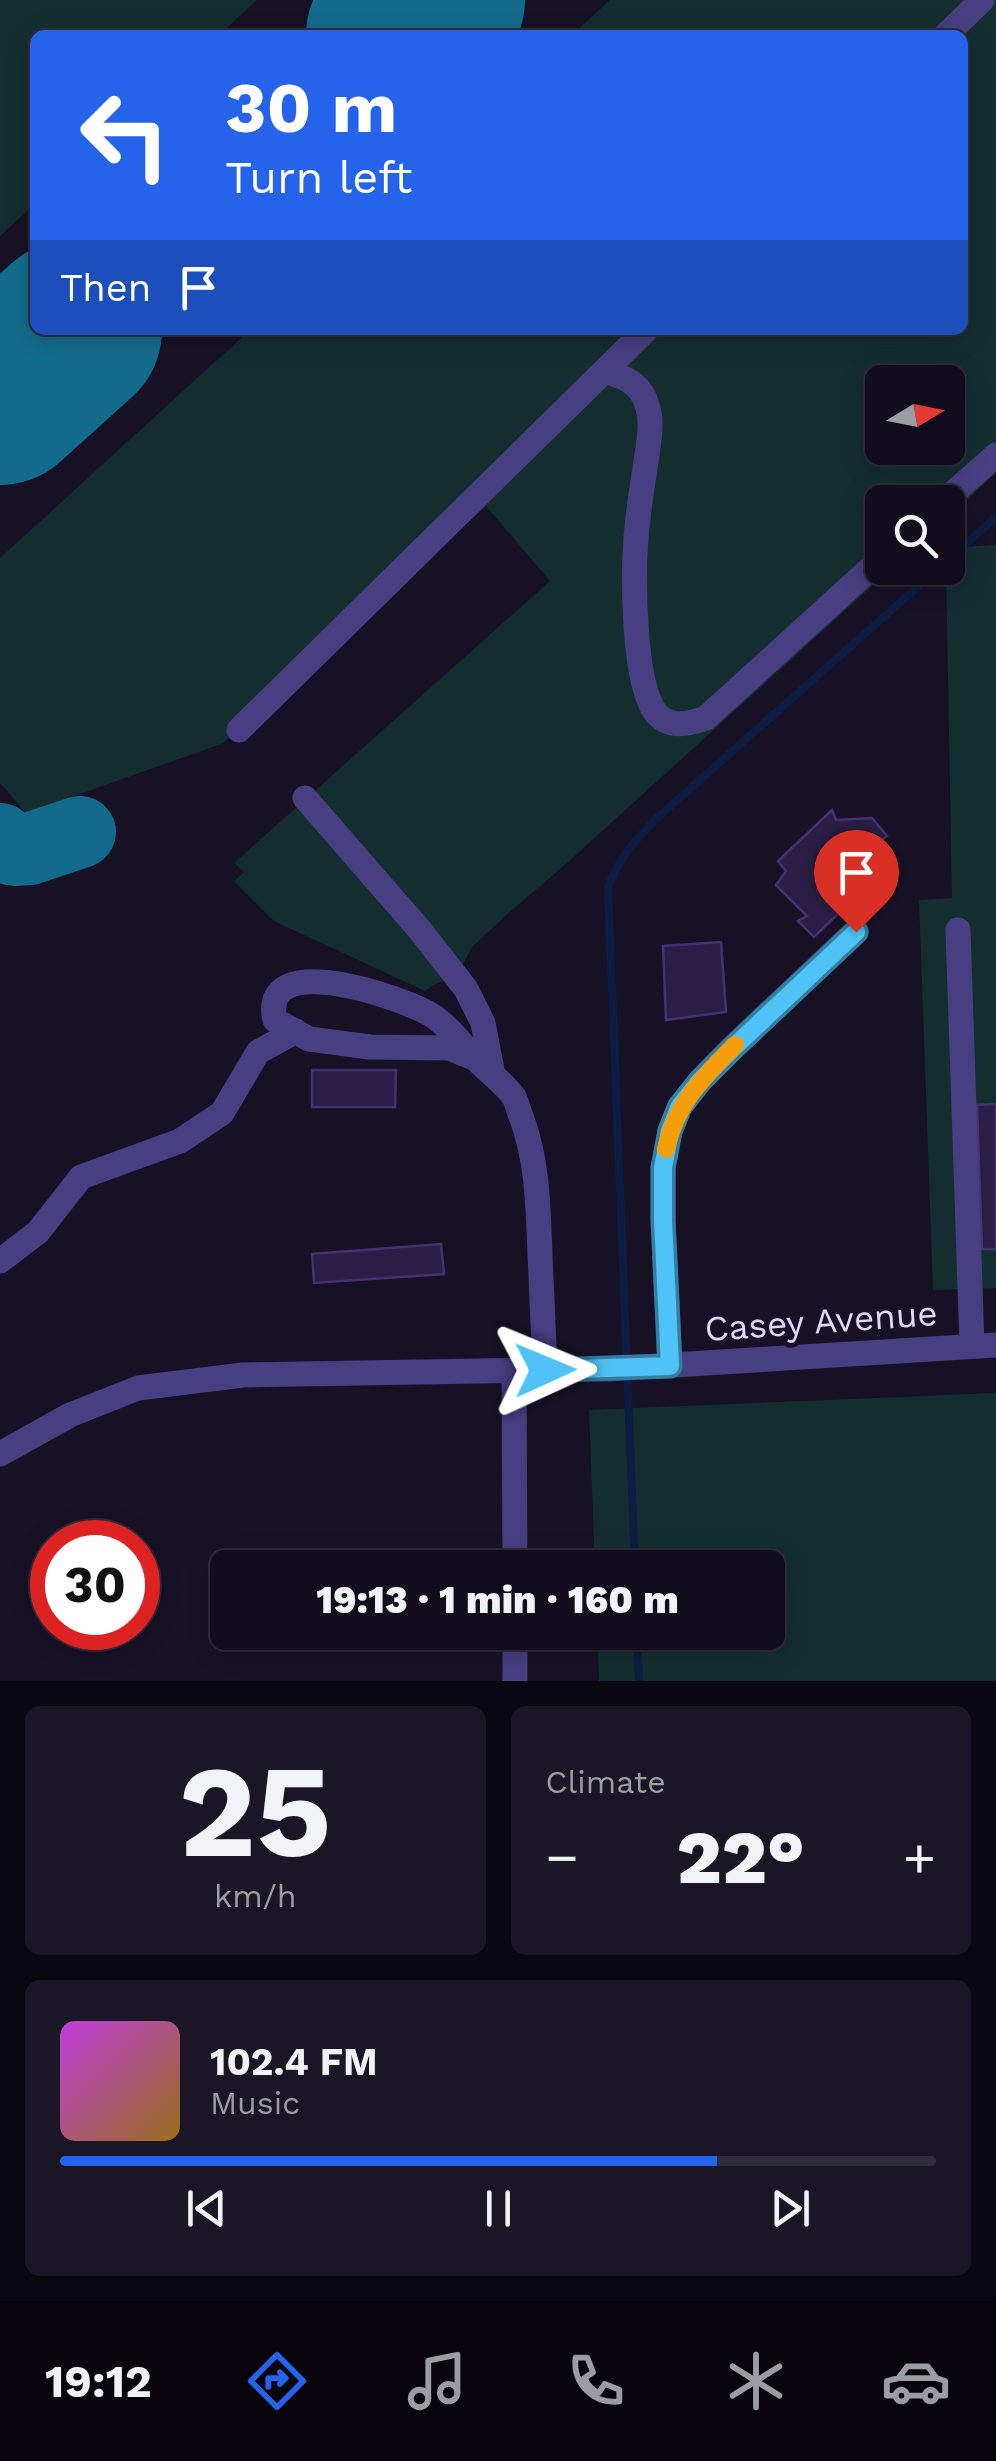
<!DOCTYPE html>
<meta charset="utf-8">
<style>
:root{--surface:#110d1c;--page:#1a1625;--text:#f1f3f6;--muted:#9c9ca3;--line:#302d3b;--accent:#2563eb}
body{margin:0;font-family:"Work Sans",sans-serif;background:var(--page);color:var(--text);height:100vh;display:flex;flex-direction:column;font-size:38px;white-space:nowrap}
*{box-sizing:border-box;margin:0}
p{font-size:32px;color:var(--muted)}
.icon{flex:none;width:55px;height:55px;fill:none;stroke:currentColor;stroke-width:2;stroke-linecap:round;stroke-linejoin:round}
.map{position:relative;height:1681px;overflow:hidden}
.panel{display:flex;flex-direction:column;gap:25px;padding:25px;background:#09070f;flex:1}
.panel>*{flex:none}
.guide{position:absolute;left:30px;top:30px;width:938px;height:305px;border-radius:15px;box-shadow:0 5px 25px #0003,0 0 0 2px var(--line);background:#2563eb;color:#fff;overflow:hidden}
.needle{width:65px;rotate:80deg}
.buttons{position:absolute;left:865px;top:365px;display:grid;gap:20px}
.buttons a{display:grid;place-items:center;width:100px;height:100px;border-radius:15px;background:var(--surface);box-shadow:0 5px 25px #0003,0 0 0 2px var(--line);font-size:50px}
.speed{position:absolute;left:30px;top:1520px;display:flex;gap:20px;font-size:50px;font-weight:700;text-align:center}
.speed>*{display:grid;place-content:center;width:130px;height:130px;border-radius:50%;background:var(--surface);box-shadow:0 5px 25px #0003,0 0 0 2px var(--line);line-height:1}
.speed .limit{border:15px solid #d22;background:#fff;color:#111}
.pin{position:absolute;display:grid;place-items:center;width:85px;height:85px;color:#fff;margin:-102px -42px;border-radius:50% 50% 50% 0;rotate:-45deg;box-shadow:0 0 10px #0007}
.pin .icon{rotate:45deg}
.me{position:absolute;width:110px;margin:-55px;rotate:89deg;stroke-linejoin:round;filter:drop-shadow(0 0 8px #0008)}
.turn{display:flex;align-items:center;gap:35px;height:210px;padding:0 30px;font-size:45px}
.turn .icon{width:130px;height:130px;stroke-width:2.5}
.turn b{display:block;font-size:70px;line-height:85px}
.then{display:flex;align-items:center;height:95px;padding:0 30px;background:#0003;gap:20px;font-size:38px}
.big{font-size:75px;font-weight:800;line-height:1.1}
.panel .tile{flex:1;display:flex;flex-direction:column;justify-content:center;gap:15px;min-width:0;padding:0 35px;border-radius:15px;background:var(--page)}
.panel .dial{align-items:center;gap:0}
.dial b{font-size:130px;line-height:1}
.song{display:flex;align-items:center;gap:30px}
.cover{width:120px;height:120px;border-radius:15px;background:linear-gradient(135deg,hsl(290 70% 55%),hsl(40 70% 35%))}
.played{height:10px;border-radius:5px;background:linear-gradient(90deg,var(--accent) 75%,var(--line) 75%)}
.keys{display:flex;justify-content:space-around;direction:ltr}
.heat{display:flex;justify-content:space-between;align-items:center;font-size:55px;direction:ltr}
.panel .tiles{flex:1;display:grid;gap:25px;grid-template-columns:1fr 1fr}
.tile:last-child{grid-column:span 2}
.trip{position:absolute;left:210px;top:1550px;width:575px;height:100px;border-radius:15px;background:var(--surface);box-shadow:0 5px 25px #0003,0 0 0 2px var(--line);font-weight:800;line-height:100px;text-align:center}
.dock{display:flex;height:160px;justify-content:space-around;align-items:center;background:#07050b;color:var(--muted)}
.dock .icon{width:70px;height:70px}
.dock .selected{color:var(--accent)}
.dock b{font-size:45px;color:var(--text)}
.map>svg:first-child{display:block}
</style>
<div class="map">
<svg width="996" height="1681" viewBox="0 0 996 1681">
<rect width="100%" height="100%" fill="#171126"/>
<!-- green -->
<path fill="#142e30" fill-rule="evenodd" d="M0 0H257L219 35H35V204L0 236Z
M610 0H996V473L948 518V502H882V568H892L568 862 512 910 472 947 462 966 446 980 433 985 425 991 274 921 234 881 244 872 234 863 550 581 486 506 224 743 26 813 0 783V558L250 330H962V35H572ZM882 382H948V448H882Z
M996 545V1288L933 1290 919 900 952 898 946 568 948 548Z
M996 1393V1681H599L597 1633 768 1632V1568L595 1567 589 1410Z"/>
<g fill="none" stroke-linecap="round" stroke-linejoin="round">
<!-- stream -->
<path stroke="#0d1c43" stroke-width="8" d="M948 560 996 517
M635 1568 608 887C619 858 636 839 657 818L939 568
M637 1632 639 1681"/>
<!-- taxiway -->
<path stroke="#136b8c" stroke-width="72" d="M0 839 14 850 29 849 80 832"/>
<!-- runway -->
<path stroke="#136b8c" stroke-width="180" d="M396 35 435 0
M0 395 72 330"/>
</g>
<!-- building -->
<path fill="#2a1e46" stroke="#443171" stroke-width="2.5" d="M832 810 836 820 872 818 887 836 879 842 892 862 814 937 798 921 807 916 776 885 786 871 778 861Z
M721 942 726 1012 666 1020 663 946Z
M312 1070H396L395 1107H312Z
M996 1104V1249H982L977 1105Z
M441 1244 444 1274 314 1283 312 1254Z"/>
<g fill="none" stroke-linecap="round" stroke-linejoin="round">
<!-- minor -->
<path stroke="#483f83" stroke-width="25" d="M946 35 982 0
M604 371C626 377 642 384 648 408 653 426 648 444 646 462 642 487 638 513 636 538 633 576 633 684 656 713 669 729 689 724 706 718L882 558
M943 502 996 455
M239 730 646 330
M305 798 419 929 466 989 483 1023 493 1075
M958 930 972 1346
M476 1059 449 1048 370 1047 309 1039 275 1020C258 947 405 998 433 1016 451 1028 461 1044 476 1059 488 1072 504 1083 514 1097 517 1103 519 1112 522 1119 538 1163 538 1208 540 1254 542 1293 543 1331 545 1369
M0 1261 38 1232 81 1177 180 1141 222 1113 258 1052 296 1031
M670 1366 663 1220V1168L670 1131 680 1107 700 1081 733 1047 856 931
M514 1371 515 1568
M0 1454 70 1415 138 1388 243 1375 609 1369 996 1345
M515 1632V1681"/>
</g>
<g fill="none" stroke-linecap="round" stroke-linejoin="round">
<defs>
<path id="route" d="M545 1370 670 1366 663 1220V1168L670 1131 680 1106 700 1081 734 1047 856 932"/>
</defs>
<!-- route casing -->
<use href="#route" stroke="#337fa1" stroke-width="25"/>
<!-- route -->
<use href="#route" stroke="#4fc3f7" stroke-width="18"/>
<!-- slow -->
<path stroke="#f59e0b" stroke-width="18" d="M666 1149C676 1103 703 1078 735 1045"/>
</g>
<g text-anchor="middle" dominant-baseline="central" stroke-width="10" stroke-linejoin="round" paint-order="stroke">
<!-- street labels -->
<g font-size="35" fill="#e0d8fd" stroke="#171126">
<text transform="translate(821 1321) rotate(-4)">Casey Avenue</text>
</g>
</g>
</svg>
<div class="buttons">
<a><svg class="needle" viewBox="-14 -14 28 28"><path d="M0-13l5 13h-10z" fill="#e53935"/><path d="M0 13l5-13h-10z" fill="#9c9ca3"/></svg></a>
<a><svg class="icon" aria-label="search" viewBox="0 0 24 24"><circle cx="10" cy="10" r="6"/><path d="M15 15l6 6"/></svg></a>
</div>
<div class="speed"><div class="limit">30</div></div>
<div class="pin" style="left:856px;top:932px;background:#d93025"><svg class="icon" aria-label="arrive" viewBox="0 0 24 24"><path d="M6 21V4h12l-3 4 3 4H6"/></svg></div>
<svg class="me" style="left:545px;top:1370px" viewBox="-20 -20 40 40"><path d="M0-17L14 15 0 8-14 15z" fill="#4fc3f7" stroke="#fff" stroke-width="4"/></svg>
<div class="trip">19:13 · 1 min · 160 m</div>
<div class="guide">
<div class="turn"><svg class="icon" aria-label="left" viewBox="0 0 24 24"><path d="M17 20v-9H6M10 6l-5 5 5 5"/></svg><div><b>30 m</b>Turn left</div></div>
<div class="then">Then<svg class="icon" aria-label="arrive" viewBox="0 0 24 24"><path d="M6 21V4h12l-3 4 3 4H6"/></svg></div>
</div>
</div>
<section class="panel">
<div class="tiles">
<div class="tile dial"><b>25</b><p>km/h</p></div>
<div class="tile"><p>Climate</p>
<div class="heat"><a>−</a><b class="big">22°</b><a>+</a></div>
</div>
<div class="tile">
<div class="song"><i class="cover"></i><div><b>102.4 FM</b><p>Music</p></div></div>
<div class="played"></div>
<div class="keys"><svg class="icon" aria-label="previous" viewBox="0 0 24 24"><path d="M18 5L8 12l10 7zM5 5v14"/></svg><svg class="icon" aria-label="pause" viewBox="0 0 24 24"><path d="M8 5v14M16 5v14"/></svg><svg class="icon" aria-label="next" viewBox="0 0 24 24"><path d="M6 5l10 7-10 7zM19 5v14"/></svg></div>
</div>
</div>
</section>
<nav class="dock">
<b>19:12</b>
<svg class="icon selected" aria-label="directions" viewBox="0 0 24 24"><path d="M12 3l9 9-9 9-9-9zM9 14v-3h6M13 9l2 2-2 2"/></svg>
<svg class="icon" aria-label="music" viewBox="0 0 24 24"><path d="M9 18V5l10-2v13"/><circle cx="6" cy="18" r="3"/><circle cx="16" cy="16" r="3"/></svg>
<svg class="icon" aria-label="phone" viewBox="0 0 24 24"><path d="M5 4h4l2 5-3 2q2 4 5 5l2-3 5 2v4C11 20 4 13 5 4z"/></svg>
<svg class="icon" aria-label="climate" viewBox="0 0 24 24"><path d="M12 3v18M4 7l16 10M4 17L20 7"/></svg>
<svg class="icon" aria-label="car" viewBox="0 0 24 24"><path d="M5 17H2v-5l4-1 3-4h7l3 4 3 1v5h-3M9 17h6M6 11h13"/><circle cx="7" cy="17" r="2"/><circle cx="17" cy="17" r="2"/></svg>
</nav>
